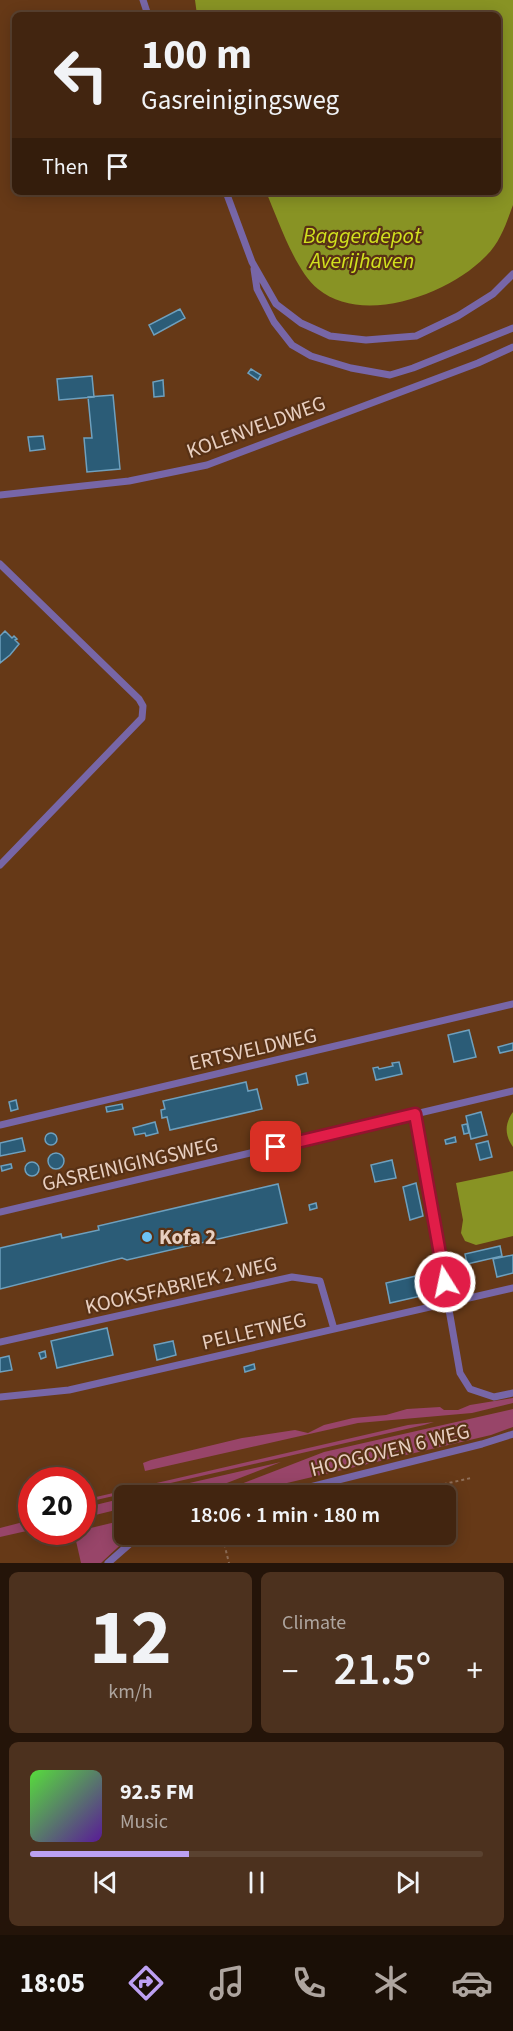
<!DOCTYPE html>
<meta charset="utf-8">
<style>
:root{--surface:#422510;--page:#4c311e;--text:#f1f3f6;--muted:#aea59f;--line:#5a4230;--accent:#bca0f2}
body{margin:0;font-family:"Source Sans 3",sans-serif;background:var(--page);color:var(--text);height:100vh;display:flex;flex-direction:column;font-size:22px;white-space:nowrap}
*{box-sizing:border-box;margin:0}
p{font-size:20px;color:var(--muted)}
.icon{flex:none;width:33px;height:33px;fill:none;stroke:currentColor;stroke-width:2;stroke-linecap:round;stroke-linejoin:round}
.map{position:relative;height:1563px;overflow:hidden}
.panel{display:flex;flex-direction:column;gap:9px;padding:9px;background:#241409;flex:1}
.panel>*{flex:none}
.banner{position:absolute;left:12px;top:12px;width:489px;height:183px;border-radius:9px;box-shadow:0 3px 15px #0003,0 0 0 2px var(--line);background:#422510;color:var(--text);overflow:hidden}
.speed{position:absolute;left:18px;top:1467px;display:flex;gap:12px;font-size:30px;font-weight:700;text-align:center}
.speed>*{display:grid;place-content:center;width:78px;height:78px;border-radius:50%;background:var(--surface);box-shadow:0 3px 15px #0003,0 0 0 2px var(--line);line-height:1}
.speed .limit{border:9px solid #d22;background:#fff;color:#111}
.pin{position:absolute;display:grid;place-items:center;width:51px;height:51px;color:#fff;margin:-26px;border-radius:12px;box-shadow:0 3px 9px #0006}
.me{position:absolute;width:66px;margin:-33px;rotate:350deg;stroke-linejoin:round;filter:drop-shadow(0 0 4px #0008)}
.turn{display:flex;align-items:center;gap:21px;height:126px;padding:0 30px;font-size:27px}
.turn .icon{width:78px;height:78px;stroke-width:2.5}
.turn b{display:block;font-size:42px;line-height:51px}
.then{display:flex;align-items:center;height:57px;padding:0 30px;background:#0003;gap:12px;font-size:22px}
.big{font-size:45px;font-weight:600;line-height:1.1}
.panel .widget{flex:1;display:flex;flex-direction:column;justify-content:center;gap:9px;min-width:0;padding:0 21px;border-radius:9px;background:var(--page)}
.panel .dial{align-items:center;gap:0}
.dial b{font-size:78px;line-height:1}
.song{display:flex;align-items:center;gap:18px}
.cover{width:72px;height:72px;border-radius:9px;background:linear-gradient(135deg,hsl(110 70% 55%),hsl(270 70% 35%))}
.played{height:6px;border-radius:3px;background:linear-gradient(90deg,var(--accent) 35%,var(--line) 35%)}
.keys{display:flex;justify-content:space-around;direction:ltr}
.heat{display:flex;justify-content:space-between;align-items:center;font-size:33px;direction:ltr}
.panel .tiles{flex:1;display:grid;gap:9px;grid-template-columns:1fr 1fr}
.widget:last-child{grid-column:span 2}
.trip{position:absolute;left:114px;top:1485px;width:342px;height:60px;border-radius:9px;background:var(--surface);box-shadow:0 3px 15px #0003,0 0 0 2px var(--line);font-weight:600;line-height:60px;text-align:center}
.menu{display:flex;height:96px;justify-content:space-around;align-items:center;background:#1a0f06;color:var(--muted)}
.menu .icon{width:42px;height:42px}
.menu .on{color:var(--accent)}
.menu b{font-size:27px;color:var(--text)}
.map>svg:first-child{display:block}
</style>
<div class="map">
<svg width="513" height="1563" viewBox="0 0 513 1563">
<rect width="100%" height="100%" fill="#583115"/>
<!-- built -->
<path fill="#663917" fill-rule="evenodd" d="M0 0H513V1563H0ZM15 15H498V192H15ZM32 1480H82V1532H32ZM124 1496H446V1534H124Z"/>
<!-- green -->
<path fill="#984569" d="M513 1398V1403L472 1413 358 1423 145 1471 143 1463 151 1460 242 1438 295 1430 308 1433 324 1425 353 1418 386 1415 407 1409 440 1407 444 1410H458L470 1405Z
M513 1409V1427L491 1435 236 1495H203L233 1487 324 1452Z
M434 1422 424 1425 83 1503V1500L408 1425Z
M281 1462 219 1486 178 1495H137Z
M124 1498V1508L83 1518V1508Z
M31 1520V1530L0 1537V1528Z
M124 1520V1534L131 1535 101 1563H81L74 1532Z"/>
<!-- water -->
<path fill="#889324" d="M195 0H513V205C506 224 500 243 485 257 449 294 363 326 318 289 295 271 278 219 266 192H498V15H197Z
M513 1112V1147C505 1136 504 1124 513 1112Z
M513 1171V1236L476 1245 465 1241 461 1233 463 1220 456 1183Z"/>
<!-- building -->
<path fill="#2b5c77" stroke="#6ea0be" stroke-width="1.5" d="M180 309 185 318 154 335 149 325Z
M251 369 261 375 258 380 248 373Z
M92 376 94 397 59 400 57 379Z
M163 380 164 396 154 397 153 382Z
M113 395 120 469 87 472 84 438H92L88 397Z
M43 436 45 449 30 451 28 437Z
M5 631 12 638 14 636 17 639 15 640 19 644 10 655 0 663V636Z
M469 1030 476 1057 454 1062 448 1035Z
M513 1043V1050L500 1053 498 1047Z
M399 1062 402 1074 376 1080 373 1068 378 1067 379 1069 393 1066 392 1063Z
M306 1073 308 1083 298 1085 296 1076Z
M246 1082 248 1091 257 1089 262 1109 170 1130 167 1117 162 1118 161 1110 165 1109 163 1101Z
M16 1100 18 1109 11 1111 9 1102Z
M122 1104 123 1109 107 1112 106 1107Z
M481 1112 487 1135 471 1139 466 1116Z
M155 1122 158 1133 146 1136 145 1133 135 1135 133 1128Z
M467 1124 469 1133 464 1134 462 1125Z
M45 1139a6 6 0 1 1 12 0a6 6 0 1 1-12 0Z
M455 1137 456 1142 446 1144 445 1140Z
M22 1138 25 1151 0 1156V1143Z
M488 1141 492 1157 480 1160 476 1144Z
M48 1161a8 8 0 1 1 16 0a8 8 0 1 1-16 0Z
M392 1160 396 1178 375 1182 371 1165Z
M25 1169a7 7 0 1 1 14 0a7 7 0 1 1-14 0Z
M11 1164 12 1168 2 1171 1 1166Z
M416 1183 423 1216 410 1220 403 1187Z
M278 1184 287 1223 127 1260 122 1258 0 1289V1248L61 1234 62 1238 99 1230 98 1226Z
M316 1203 317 1208 310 1210 309 1205Z
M500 1246 502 1256 467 1264 465 1254Z
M513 1255V1273L497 1277 493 1259Z
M416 1276 421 1296 390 1303 386 1283Z
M107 1328 113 1355 57 1368 51 1341Z
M173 1341 176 1355 157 1360 154 1345Z
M45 1351 46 1357 41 1359 39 1353Z
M9 1356 12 1370 0 1372V1358Z
M254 1364 255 1369 245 1372 244 1367Z"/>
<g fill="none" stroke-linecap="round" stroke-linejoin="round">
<!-- path -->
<path stroke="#8f6e57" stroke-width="2" stroke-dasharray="3 3" stroke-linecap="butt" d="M391 1496 471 1478
M227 1534 223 1539 229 1563"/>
<!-- lane -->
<path stroke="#7766a7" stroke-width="7" d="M143 0 148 15
M226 192 252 262 276 304 301 323 330 336 366 340 416 336 458 316 493 294 513 274
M254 269 257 289 274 322 292 345 311 356 351 368 390 375 413 368 513 328
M0 495 129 481 207 465 478 363 513 347
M0 564 139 699 143 706 142 718 0 865
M415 1114 460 1373 470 1389 494 1397 513 1393
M0 1125 513 1004
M0 1212 513 1091
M0 1342 292 1277 320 1281 334 1329
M0 1397 69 1390 513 1288
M274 1496 482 1444 513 1434
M108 1563 141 1534"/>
</g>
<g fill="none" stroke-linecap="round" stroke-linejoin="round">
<defs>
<path id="route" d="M276 1147 415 1114 445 1282"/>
</defs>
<!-- route casing -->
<use href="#route" stroke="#92132f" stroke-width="15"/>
<!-- route -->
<use href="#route" stroke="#e11d48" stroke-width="10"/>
</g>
<!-- markers -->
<circle fill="#6dc2f3" stroke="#583115" stroke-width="2" cx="147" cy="1237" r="6"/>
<g text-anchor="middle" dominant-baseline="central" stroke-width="4.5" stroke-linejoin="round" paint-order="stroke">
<!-- street labels -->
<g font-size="21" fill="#e8cfc0" stroke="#583115">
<text transform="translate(256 427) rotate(-20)">KOLENVELDWEG</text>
<text transform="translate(253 1049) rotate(-13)">ERTSVELDWEG</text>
<text transform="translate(130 1164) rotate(-13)">GASREINIGINGSWEG</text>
<text transform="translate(181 1285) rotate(-13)">KOOKSFABRIEK 2 WEG</text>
<text transform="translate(254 1331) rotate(-13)">PELLETWEG</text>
<text transform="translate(390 1450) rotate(-14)">HOOGOVEN 6 WEG</text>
</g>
<!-- poi labels -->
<g font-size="21" font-weight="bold" fill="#e8cfc0" stroke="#583115" text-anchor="start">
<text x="159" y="1237">Kofa 2</text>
</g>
<!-- water labels -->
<g font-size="22" font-style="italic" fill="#d2e21e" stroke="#583115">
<text x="362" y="236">Baggerdepot<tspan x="362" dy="25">Averijhaven</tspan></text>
</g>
</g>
</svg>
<div class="speed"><div class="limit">20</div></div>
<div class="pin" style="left:276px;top:1147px;background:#d93025"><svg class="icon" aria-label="arrive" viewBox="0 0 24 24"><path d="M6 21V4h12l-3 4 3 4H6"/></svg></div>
<svg class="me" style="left:445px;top:1282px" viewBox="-20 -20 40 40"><circle r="17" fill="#e11d48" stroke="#fff" stroke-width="3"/><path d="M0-11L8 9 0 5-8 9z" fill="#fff"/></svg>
<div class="trip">18:06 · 1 min · 180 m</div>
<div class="banner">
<div class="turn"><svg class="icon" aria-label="left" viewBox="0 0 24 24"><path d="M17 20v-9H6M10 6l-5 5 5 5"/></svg><div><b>100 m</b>Gasreinigingsweg</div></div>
<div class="then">Then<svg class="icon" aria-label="arrive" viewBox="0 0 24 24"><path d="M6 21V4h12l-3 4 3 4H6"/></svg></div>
</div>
</div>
<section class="panel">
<div class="tiles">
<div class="widget dial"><b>12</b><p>km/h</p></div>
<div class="widget"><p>Climate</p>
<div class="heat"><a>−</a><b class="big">21.5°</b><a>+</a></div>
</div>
<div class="widget">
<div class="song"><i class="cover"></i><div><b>92.5 FM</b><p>Music</p></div></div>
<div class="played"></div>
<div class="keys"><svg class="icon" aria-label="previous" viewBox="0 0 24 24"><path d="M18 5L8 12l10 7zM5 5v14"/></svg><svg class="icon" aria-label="pause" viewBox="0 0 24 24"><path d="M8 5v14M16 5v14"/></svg><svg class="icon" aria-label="next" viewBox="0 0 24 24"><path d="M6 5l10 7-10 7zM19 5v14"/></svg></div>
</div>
</div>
</section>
<nav class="menu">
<b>18:05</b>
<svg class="icon on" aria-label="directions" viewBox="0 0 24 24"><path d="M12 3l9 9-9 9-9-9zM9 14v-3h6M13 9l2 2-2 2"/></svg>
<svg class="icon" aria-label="music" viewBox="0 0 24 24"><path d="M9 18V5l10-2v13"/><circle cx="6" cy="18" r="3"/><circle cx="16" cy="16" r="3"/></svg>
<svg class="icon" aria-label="phone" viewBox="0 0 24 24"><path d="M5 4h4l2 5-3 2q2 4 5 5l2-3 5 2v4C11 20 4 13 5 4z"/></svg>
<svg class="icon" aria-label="climate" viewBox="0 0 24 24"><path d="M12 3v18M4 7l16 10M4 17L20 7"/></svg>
<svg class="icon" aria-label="car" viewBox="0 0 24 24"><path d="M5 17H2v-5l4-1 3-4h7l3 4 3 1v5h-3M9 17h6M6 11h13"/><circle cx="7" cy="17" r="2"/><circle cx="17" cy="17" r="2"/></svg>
</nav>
